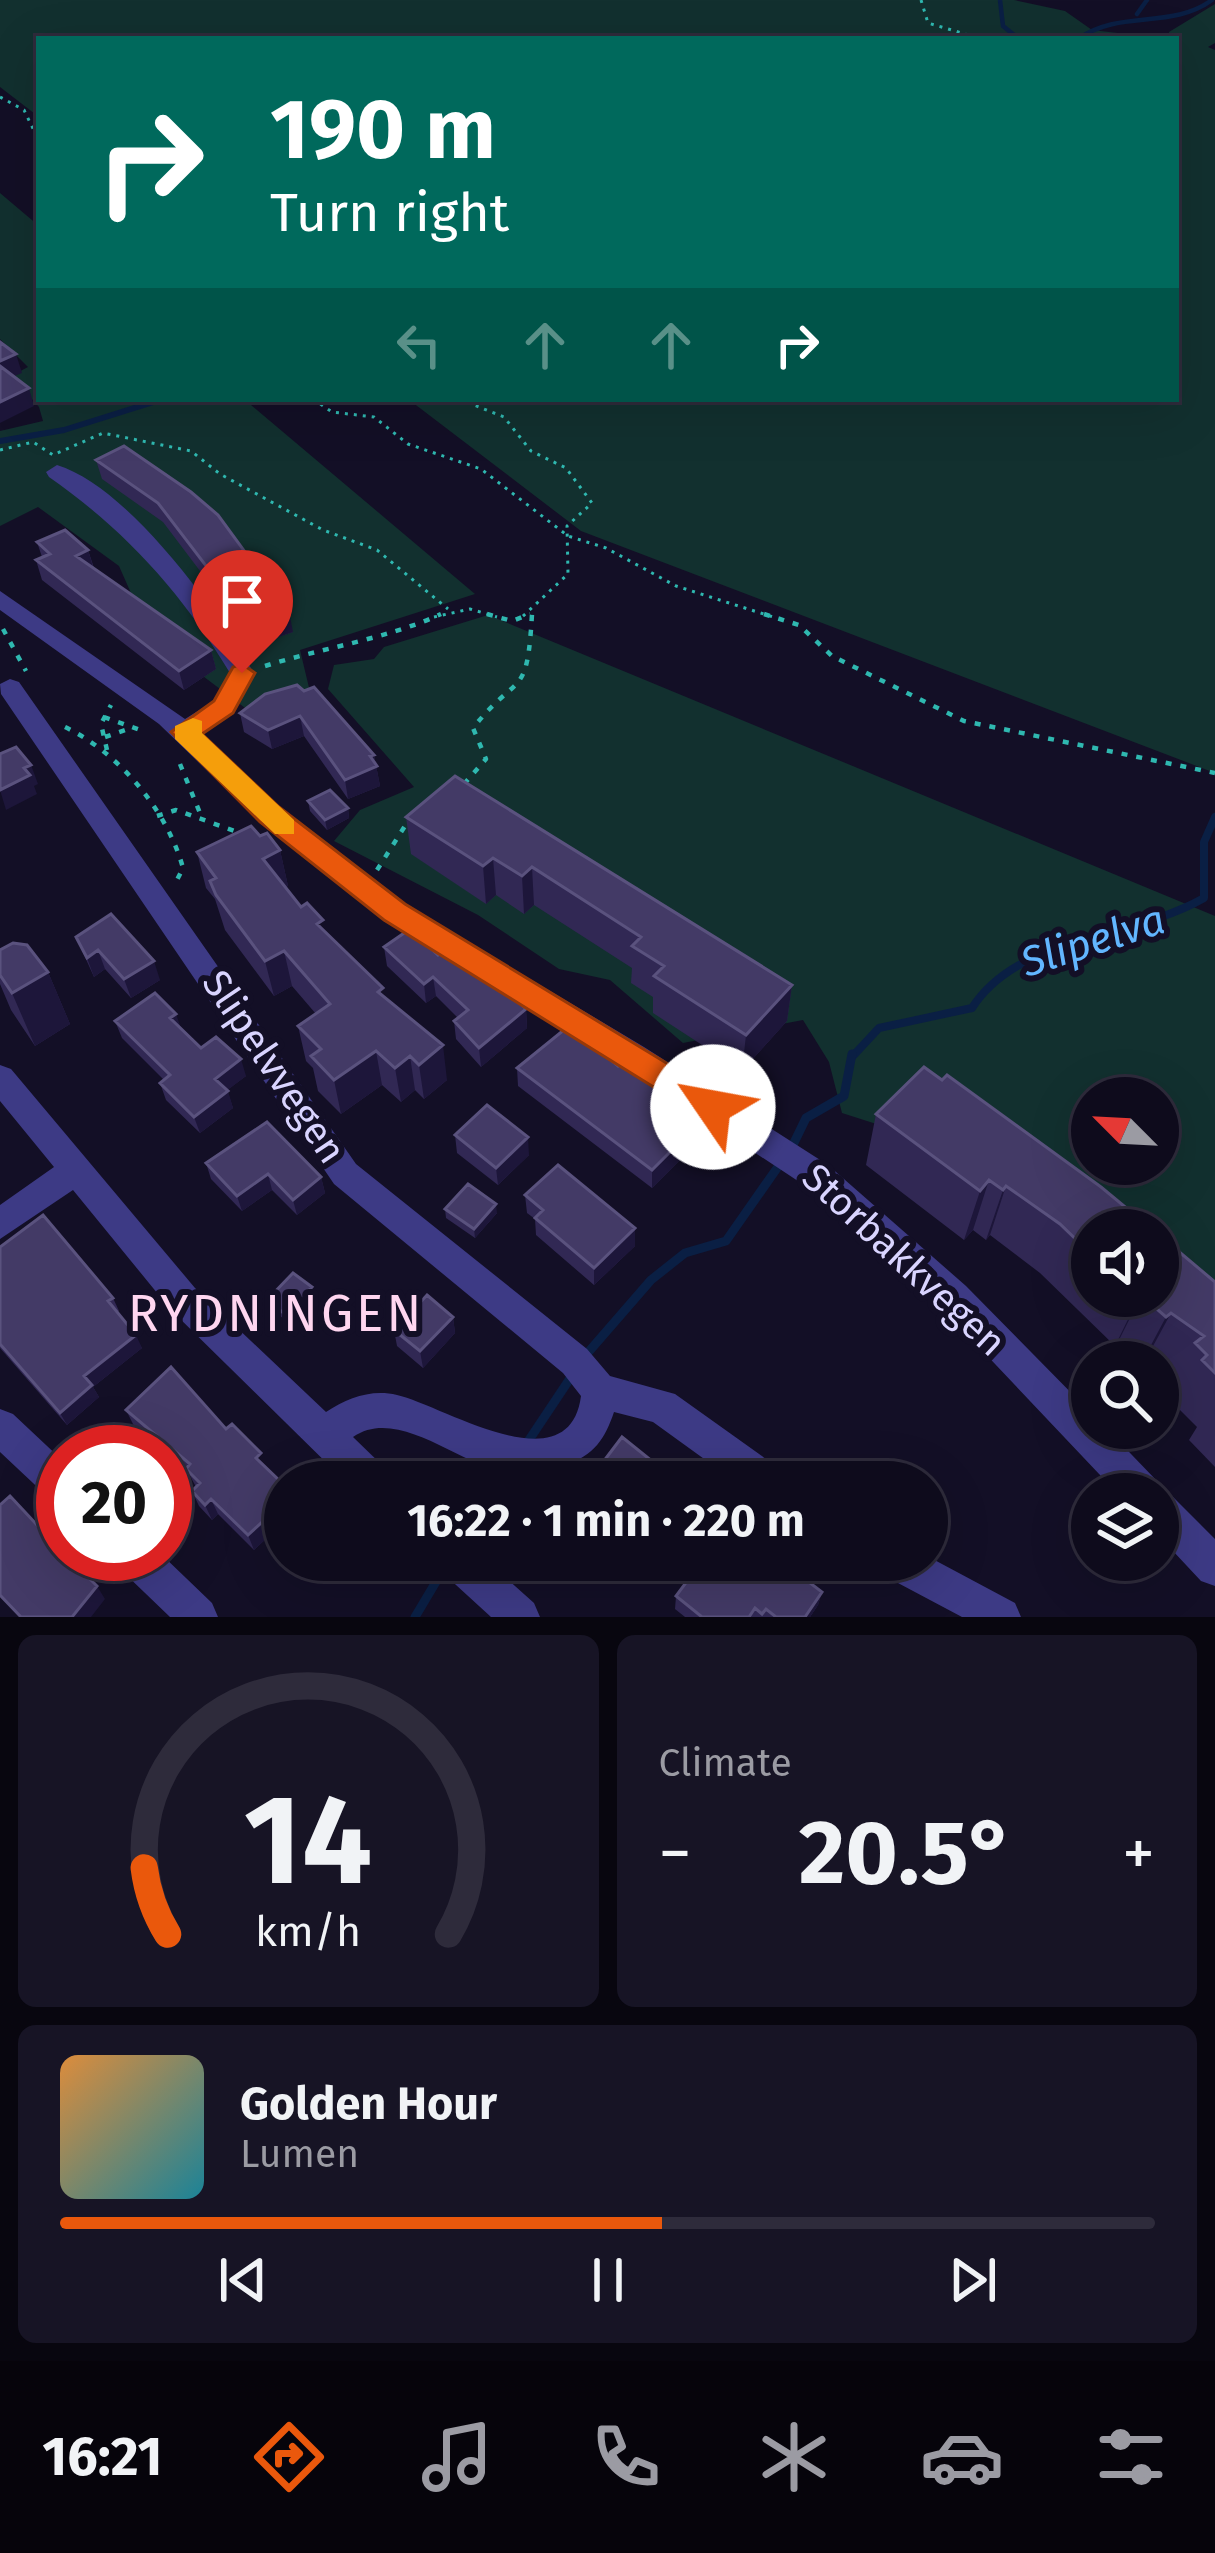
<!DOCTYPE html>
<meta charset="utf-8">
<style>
:root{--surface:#0e0b1c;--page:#171425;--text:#f1f3f6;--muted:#9b9ba3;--line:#2e2b3b;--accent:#ea580c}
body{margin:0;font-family:"Fira Sans",sans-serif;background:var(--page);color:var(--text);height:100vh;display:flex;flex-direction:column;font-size:45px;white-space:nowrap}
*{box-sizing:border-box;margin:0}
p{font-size:39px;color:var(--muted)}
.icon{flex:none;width:66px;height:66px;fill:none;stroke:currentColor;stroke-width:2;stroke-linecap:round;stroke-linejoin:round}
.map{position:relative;height:1617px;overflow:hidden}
.details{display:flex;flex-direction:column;gap:18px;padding:18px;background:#08060f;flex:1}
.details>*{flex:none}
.guide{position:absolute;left:36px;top:36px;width:1143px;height:366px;border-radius:0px;box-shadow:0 12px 48px #0002,0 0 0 3px var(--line);background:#00695c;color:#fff;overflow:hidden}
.needle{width:78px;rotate:294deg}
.tools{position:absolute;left:1071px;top:1077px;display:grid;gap:24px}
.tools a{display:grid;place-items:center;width:108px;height:108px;border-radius:50%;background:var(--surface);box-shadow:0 12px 48px #0002,0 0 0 3px var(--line);font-size:60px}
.speed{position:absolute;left:36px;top:1425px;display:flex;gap:24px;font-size:60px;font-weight:700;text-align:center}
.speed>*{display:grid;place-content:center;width:156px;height:156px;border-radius:50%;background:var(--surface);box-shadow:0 12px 48px #0002,0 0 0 3px var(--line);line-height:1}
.speed .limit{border:18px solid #d22;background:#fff;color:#111}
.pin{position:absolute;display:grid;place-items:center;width:102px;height:102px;color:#fff;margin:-123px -51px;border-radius:50% 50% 50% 0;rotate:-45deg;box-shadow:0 0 12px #0007}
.pin .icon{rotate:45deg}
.me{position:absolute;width:132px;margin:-66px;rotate:303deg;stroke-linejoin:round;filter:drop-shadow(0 0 9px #0008)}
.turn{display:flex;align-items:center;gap:42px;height:252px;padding:0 36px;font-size:54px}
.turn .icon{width:156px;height:156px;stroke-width:2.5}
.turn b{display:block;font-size:84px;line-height:102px}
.lanes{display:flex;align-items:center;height:114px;padding:0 36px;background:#0003;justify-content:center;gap:60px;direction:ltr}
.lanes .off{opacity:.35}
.big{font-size:90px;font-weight:700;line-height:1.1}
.details .card{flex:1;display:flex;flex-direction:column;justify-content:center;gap:18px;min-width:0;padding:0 42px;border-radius:18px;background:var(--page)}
.details .dial{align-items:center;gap:0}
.dial svg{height:312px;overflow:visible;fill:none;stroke:var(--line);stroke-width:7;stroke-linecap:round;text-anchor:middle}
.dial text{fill:var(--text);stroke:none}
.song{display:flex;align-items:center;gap:36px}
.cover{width:144px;height:144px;border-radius:18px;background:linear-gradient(135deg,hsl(30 70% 55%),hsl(190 70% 35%))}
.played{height:12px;border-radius:6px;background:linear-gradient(90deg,var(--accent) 55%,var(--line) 55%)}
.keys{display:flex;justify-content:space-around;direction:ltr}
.heat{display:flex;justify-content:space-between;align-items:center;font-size:66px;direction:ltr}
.details .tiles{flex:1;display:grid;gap:18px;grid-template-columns:1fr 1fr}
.card:last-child{grid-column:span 2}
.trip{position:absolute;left:264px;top:1461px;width:684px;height:120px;border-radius:60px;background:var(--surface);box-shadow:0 12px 48px #0002,0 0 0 3px var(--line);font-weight:700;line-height:120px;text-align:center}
.menu{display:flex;height:192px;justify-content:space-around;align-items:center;background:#06040b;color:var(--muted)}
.menu .icon{width:84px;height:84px}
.menu .selected{color:var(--accent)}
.menu b{font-size:54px;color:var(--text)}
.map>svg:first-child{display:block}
</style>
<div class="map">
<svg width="1215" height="1617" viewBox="0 0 1215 1617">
<rect width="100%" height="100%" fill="#130f26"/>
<!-- green -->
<path fill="#12302f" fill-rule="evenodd" d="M0 0H1014L1065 11 1092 30 1169 39V32L1215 4V43L1208 47 1215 50V773L581 531 408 399H1176V39H39V117L0 87Z
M0 193 39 226V399H244L475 594 300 650 311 696 257 717 187 664 138 609 119 566 38 507 0 526V431L43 421 39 407 11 376 28 367 0 339Z
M488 615 1215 916V1423L1158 1296V1230H1092L892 1129 842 1113 829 1062 803 1020 683 1043 610 980 559 969 478 915 334 841 360 810 414 787 328 689 334 665 374 659 384 647ZM1092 1098H1158V1164H1092Z"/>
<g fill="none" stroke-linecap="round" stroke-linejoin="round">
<!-- stream-far3 -->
<path stroke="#0a1f44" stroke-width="4.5" d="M1000 0 1003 26 1019 39
M1137 14 1147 0
M1078 39C1120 9 1171 30 1212 0"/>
<!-- stream-far2 -->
<path stroke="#0a1f44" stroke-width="6" d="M0 441 64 430 163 399"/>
<!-- stream-far1 -->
<path stroke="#0a1f44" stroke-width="8" d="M852 1057 879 1028 972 1008C1020 934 1131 940 1204 898V842L1215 817"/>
<!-- stream -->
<path stroke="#0a1f44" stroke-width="9" d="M791 1149 806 1118 844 1096 852 1054
M585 1356 651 1280 685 1253 726 1241 782 1161
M525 1446 573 1374
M415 1617 449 1560"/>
<!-- path-far1 -->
<path stroke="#2fb8b0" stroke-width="3" stroke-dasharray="3 6" stroke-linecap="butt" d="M921 0 928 23 982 39
M0 97 24 110 39 141
M313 399 332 412 374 417 408 444 481 469 568 536 606 548 676 586 773 617
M459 399 504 417 531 451 566 468 592 503 567 526 568 574 522 617
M0 450 33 442 53 455 103 433 191 451 220 474 323 530 377 550 448 609
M434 617 470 609 497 617"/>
<!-- path -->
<path stroke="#2fb8b0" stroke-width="4.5" stroke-dasharray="6 9" stroke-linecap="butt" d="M487 614 512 621 530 614
M764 614 799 625 832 656 964 721 1215 773
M3 629 26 671
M265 666C322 648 390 638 441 614
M104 717 143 731
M65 727C119 753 167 810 183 868L174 886
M105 737 134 727
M107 750 101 724 111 705
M180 764 202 818
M464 784 486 759 473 728C519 670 527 702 532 614
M157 816 176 810 243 834
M377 870 410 818"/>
<!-- minor -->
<path fill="#3d3a85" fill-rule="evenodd" d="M57 465C129 487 217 611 254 673L233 713 201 734 279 807 404 904 644 1047 828 1165 966 1286 1092 1414V1428H1106L1157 1481 1161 1491 1171 1495 1215 1539V1586L1201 1581 1158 1535V1494H1118L942 1308 804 1185 622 1065 384 920 259 821 159 724 0 610V591L185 719 214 701 230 673C182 593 125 530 49 477L46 472Z
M10 679 19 682 356 1164 587 1349 610 1376 675 1394 780 1469 786 1482H736L653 1422 614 1412C605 1439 594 1455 566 1465 549 1472 530 1476 511 1474 463 1468 399 1405 353 1437L386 1469 392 1482H346L171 1310 73 1190 0 1239V1205L54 1167 0 1101V1065L11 1069 195 1288 326 1412C348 1398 371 1389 397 1395 440 1404 569 1488 581 1396L563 1373 334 1184 1 694 0 684Z
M0 1409 13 1414 63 1461V1505L50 1499 0 1452Z
M114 1554H161L212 1603 218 1617H170L119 1568Z
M927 1556 1015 1603 1021 1617H962L881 1574 876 1560H927Z
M439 1560H486L534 1603 540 1617H491L444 1574Z"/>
</g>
<!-- wall -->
<path fill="#312854" d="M96 460 218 515 293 632 256 645 163 522 102 479Z
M37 542 88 550 94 568 211 650 216 669 184 690 42 580 36 560 42 557Z
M265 694 374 755 380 786 348 799 304 736 272 749 244 732 240 713Z
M455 776 792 985 787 1021 742 1071 653 1013V997L631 983 632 968 534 905 524 914 496 895 486 904 411 854 406 817Z
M308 801 348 808 349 818 327 830 310 811Z
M260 836 280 850 288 886 285 887 301 907 385 998 447 1080 424 1099 415 1090 401 1102 382 1085 341 1114 318 1091 313 1068 306 1061 298 1026 316 1014 292 986 274 996 225 930 215 899 206 888 197 852Z
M76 937 160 980 131 998 105 969 94 977Z
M384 947 438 955 526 1009 527 1028 481 1067 456 1039 454 1021 458 1018 436 996 426 1003 387 966Z
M0 950 48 972 70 1024 35 1046 11 1010 0 984Z
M115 1021 182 1030 201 1048 246 1076 227 1090 233 1108 200 1133 166 1100 160 1083 164 1080 122 1038Z
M618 1066 701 1139 652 1188 518 1086 517 1068Z
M876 1114 1092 1230V1296H1158L1215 1282V1467L1189 1440 1197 1427 1175 1405 1179 1399 1169 1389 1174 1380 1158 1368V1362H1150L1146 1359 1140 1362 1118 1342 1115 1346 1040 1273 990 1235 986 1240 973 1230 964 1240 866 1165Z
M455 1135 529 1155 498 1185 457 1153Z
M206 1163 321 1177 325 1193 297 1215 272 1190 242 1211 211 1179Z
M525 1195 635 1228V1246L594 1285 536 1235 535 1219 527 1213Z
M445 1209 497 1213 475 1238 446 1218Z
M0 1247 113 1298 119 1311 117 1312 142 1348 93 1387 99 1397 67 1425 0 1348Z
M312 1287 314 1296 289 1323 270 1308 267 1300Z
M417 1306 453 1317 455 1333 423 1368 397 1346 394 1330 397 1326 395 1315Z
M126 1410 226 1429 285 1486V1521L254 1550 218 1514 212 1520 199 1506 192 1491 196 1487 187 1470 134 1426Z
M611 1560H653L642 1573Z
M687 1572 822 1592 818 1605 810 1617H685L675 1609 676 1596 685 1584Z"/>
<!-- shaded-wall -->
<path fill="#1d163a" d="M16 354 22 373 2 381 0 361Z
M29 388 34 406 0 423V402Z
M88 550 94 570 76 556Z
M289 612 293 632 256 645 252 626Z
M211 650 216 669 184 690 179 671Z
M300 716 304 736 272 749 268 730Z
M374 755 380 786 348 799 345 780Z
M31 765 38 784 34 786 37 794 6 810 0 790 24 768Z
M348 808 349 818 327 830 325 820Z
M280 850 288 886 271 894 263 859Z
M493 858 496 895 486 904 483 866Z
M532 867 534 905 524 914 522 876Z
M98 950 105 969 94 977 87 958Z
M284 951 292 986 274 996 265 961Z
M154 961 160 980 131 998 124 979Z
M48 972 70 1024 35 1046 12 993Z
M433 977 436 996 426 1003 424 984Z
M792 985 787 1021 742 1071 746 1035Z
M526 1009 527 1028 481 1067 479 1048Z
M176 1014 182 1031 170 1018Z
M443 1045 447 1080 424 1099 419 1065Z
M376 1051 382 1085 341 1114 334 1080Z
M410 1056 415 1090 401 1102 395 1068Z
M241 1059 246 1076 220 1096 215 1079Z
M228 1091 233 1108 200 1133 194 1117Z
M702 1120 701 1139 652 1188V1170Z
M528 1137 529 1155 498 1185 496 1168Z
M268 1174 272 1190 242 1211 237 1196Z
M321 1177 325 1193 297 1215 293 1200Z
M989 1180 973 1230 964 1240 980 1191Z
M1006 1186 990 1235 986 1240 1003 1190Z
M496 1204 497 1213 475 1238 474 1229Z
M635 1228V1246L594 1285V1268Z
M312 1287 314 1296 289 1323 286 1315Z
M1141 1296 1118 1342 1115 1346 1138 1299Z
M1171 1313 1146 1359 1142 1362 1166 1317Z
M453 1317 455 1333 423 1368 420 1351Z
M136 1335 142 1348 93 1387 99 1397 67 1425 60 1413 84 1376Z
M211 1499 218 1514 212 1520 205 1505Z
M285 1501V1521L254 1550 248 1535Z
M86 1555 95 1567 85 1577 76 1565Z
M643 1560H653L642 1573Z
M97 1586 105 1599 91 1617H72Z
M822 1592 818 1605 810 1617H805Z"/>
<!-- building -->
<path fill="#433a66" stroke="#5a527e" stroke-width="3" d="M0 342 16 354 0 361Z
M0 366 29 388 0 402Z
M124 446 191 492 218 515 289 612 252 626 158 503 96 460Z
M65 530 88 550 76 556 211 650 179 671 36 560 50 554 37 542Z
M297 685 304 691 314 687 374 755 370 756 377 766 345 780 300 716 268 730 240 713 265 694Z
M16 747 31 765 24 768 30 775 0 790V754Z
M455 776 792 985 746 1035 654 976 664 966 632 946 641 937 532 867 522 876 493 858 483 866 406 817Z
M330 790 348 808 325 820 308 801Z
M251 826 260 836 267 833 280 850 263 859 301 907 307 903 323 920 317 924 383 988 378 992 443 1045 419 1065 410 1056 395 1068 376 1051 334 1080 311 1056 321 1049 298 1026 330 1004 284 951 265 961 216 895 210 881 216 878 197 852Z
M111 914 154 961 124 979 98 950 87 958 76 937Z
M410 929 438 955 449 947 483 968 526 1009 479 1048 454 1021 468 1010 433 977 424 984 384 947Z
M13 943 27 945 48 972 12 993 0 975V950Z
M155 993 176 1014 170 1018 201 1048 216 1037 241 1059 215 1079 228 1091 194 1117 160 1083 170 1075 115 1021Z
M570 1025 618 1066 622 1062 702 1120 652 1170 517 1068Z
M924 1067 942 1080 947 1075 1101 1187 1153 1230H1092V1255L1060 1224 1006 1186 1003 1190 989 1180 980 1191 876 1114Z
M487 1105 528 1137 496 1168 455 1135Z
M267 1122 321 1177 293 1200 268 1174 237 1196 206 1163Z
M558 1165 635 1228 594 1268 535 1218 543 1210 525 1195Z
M468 1184 496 1204 474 1229 445 1209Z
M43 1215 113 1298 108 1301 136 1335 84 1376 92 1385 60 1413 0 1344V1247Z
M1158 1234 1215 1282V1373L1202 1360 1207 1355 1195 1343 1204 1336 1171 1313 1166 1317 1142 1296H1158Z
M293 1273 312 1287 286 1315 267 1300Z
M427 1295 453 1317 420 1351 394 1330 402 1321 395 1315 410 1300 417 1306Z
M171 1367 226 1429 232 1424 261 1453 256 1458 285 1486V1501L248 1535 211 1499 205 1505 192 1491 200 1483 186 1469 190 1464 126 1410Z
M622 1437 678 1482H604L594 1474Z
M10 1496 38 1526 48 1516 63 1531V1554L86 1555 76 1565 97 1586 72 1617H21L0 1595V1505Z
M698 1560H780L822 1592 805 1617H776L766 1609 762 1614 755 1608 749 1617H702L676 1596 691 1576 687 1572Z"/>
<!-- route -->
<path fill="#ea580c" stroke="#983908" stroke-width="3" d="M242 664 255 673 233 713 202 734 279 807 405 904 724 1098 729 1107 724 1117H702L384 920 260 822 171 732 214 701 233 667Z"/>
<!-- slow -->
<path fill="#f59e0b" d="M193 718 202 721V733L294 820V834H275L175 739V726Z"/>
<g text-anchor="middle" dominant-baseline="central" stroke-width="12" stroke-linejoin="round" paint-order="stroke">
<!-- street labels -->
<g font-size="39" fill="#d9d4ff" stroke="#130f26">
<text transform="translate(274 1067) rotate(56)">Slipelvvegen</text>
<text transform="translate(904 1260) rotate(43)">Storbakkvegen</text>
</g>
<!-- water labels -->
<g font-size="42" font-style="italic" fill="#62b6ff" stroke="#130f26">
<text transform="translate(1093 941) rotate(-18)">Slipelva</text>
</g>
<!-- near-neighbourhood labels -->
<g font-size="51" letter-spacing="3" fill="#ffd6f0" stroke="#130f26">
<text x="276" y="1314">RYDNINGEN</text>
</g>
</g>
</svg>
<div class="tools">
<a><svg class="needle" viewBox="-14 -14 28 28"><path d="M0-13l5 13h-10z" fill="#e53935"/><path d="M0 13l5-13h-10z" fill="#9b9ba3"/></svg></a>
<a><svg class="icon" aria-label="sound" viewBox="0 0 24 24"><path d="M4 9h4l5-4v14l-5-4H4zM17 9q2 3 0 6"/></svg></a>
<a><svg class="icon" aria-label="search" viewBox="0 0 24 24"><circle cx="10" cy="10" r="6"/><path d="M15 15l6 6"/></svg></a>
<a><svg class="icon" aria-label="layers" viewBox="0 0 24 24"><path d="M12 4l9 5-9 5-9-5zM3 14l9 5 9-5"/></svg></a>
</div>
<div class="speed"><div class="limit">20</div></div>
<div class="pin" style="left:242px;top:673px;background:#d93025"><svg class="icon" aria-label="arrive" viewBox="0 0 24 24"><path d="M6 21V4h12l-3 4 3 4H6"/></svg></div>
<svg class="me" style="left:713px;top:1107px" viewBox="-20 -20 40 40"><circle r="19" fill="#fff"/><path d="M0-13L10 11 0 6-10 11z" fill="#ea580c"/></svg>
<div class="trip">16:22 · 1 min · 220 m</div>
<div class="guide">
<div class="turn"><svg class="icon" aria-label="right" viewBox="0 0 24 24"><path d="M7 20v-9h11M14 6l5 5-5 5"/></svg><div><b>190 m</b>Turn right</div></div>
<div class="lanes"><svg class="icon off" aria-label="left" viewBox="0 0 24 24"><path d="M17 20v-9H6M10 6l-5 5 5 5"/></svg><svg class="icon off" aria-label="ahead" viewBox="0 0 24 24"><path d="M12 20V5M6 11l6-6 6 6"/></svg><svg class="icon off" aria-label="ahead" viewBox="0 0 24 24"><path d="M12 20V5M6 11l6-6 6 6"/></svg><svg class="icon" aria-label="right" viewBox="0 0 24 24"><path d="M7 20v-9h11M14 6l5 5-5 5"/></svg></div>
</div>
</div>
<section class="details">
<div class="tiles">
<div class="card dial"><svg viewBox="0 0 100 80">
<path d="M14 69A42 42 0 1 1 86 69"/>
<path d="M14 69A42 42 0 0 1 8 52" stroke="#ea580c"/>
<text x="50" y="56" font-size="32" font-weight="700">14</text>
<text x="50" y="72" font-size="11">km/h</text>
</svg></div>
<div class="card"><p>Climate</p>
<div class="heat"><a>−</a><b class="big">20.5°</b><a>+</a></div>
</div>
<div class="card">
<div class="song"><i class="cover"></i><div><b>Golden Hour</b><p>Lumen</p></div></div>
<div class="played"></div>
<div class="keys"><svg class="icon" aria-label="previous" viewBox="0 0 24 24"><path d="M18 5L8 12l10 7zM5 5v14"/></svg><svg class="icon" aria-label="pause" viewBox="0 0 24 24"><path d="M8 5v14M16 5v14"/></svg><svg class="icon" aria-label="next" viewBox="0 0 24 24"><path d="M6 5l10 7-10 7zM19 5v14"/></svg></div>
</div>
</div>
</section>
<nav class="menu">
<b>16:21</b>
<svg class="icon selected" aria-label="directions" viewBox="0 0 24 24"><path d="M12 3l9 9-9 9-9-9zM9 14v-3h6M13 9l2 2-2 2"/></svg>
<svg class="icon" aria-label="music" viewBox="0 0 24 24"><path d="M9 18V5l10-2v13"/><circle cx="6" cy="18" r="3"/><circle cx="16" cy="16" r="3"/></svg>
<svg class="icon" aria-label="phone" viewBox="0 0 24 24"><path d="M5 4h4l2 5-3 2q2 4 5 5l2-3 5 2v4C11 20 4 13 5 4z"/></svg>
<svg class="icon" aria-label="climate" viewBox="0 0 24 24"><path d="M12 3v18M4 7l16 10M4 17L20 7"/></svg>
<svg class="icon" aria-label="car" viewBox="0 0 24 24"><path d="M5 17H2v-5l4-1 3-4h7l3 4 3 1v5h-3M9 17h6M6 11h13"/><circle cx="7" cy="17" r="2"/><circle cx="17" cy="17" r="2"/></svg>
<svg class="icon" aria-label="filters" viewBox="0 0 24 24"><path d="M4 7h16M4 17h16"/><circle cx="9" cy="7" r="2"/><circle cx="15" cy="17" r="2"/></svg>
</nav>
